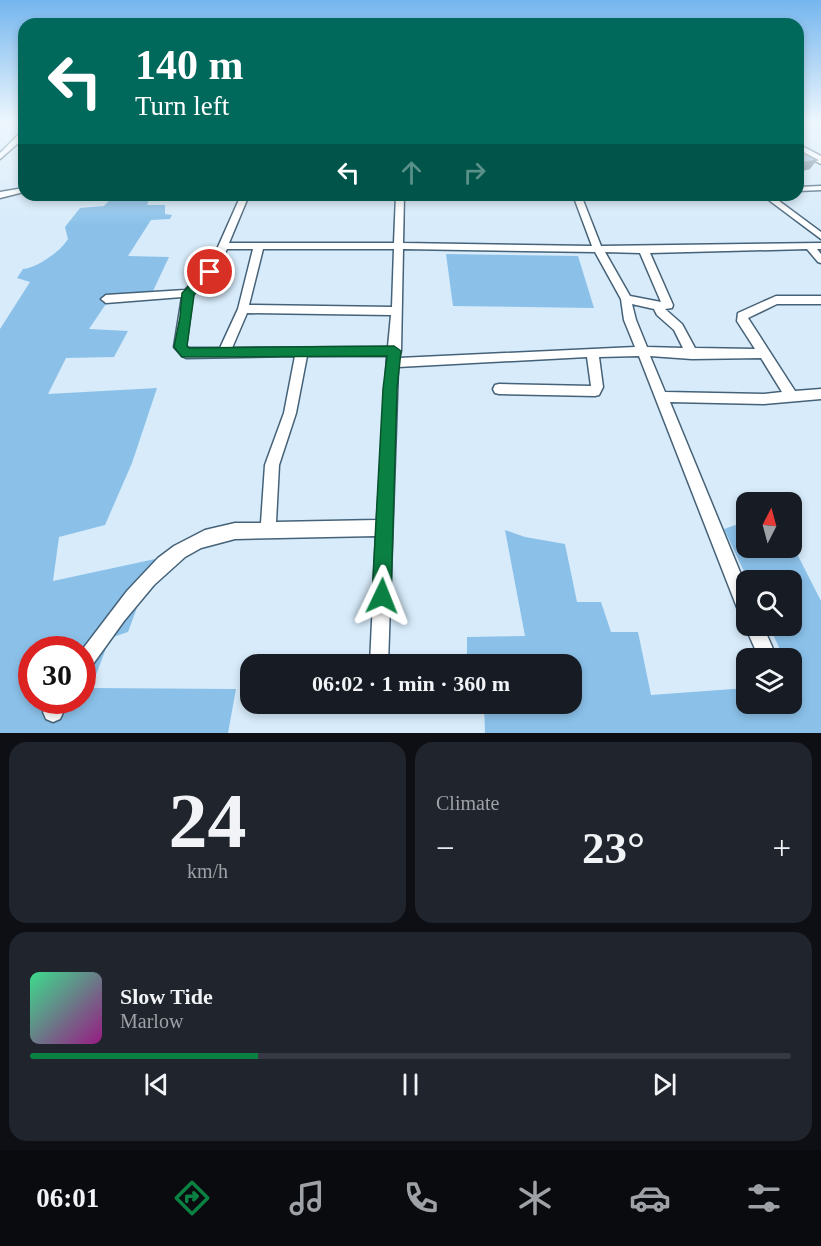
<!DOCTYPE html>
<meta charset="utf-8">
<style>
:root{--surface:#171b24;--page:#20242c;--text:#f1f3f6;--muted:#9ea1a6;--line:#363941;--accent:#0b8043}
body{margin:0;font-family:"Times New Roman",serif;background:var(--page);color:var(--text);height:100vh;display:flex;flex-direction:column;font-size:22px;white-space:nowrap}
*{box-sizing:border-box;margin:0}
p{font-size:20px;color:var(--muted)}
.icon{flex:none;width:33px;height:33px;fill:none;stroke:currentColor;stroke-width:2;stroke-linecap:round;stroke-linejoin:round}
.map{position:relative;height:733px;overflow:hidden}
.sheet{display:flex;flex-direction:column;gap:9px;padding:9px;background:#0d0f14;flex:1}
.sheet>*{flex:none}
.hud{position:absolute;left:18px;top:18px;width:786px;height:183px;border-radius:18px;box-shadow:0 3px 9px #0003;background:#00695c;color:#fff;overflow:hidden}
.needle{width:39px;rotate:6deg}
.tools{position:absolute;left:736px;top:492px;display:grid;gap:12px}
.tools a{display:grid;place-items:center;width:66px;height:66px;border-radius:12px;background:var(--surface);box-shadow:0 3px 9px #0003;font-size:30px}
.speed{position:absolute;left:18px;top:636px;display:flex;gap:12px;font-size:30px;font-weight:700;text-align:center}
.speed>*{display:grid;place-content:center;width:78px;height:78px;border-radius:50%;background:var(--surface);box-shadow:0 3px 9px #0003;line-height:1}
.speed .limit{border:9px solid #d22;background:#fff;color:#111}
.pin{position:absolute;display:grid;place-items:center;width:51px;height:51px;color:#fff;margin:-26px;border:3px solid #fff;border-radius:50%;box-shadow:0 2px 6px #0007}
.me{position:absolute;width:66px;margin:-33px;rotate:2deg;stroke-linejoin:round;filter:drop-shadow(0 0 4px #0008)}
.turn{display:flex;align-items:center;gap:21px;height:126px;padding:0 18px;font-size:27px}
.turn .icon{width:78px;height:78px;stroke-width:2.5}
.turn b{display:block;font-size:42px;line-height:51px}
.lanes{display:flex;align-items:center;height:57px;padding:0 18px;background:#0003;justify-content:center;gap:30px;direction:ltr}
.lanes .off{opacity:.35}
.big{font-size:45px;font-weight:700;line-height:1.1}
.sheet .tile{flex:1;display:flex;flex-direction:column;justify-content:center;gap:9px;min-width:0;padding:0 21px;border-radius:18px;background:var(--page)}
.sheet .dial{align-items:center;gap:0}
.dial b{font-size:78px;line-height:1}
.song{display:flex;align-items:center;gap:18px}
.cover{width:72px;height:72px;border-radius:9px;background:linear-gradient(135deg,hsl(150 70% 55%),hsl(310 70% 35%))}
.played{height:6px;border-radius:3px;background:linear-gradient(90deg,var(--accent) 30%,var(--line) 30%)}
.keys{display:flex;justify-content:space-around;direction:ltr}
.heat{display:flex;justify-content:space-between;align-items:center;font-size:33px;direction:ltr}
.sheet .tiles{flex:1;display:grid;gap:9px;grid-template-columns:1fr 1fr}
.tile:last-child{grid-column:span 2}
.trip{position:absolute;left:240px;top:654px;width:342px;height:60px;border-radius:18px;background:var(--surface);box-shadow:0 3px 9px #0003;font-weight:700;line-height:60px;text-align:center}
.menu{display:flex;height:96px;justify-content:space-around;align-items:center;background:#090b0e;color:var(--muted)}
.menu .icon{width:42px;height:42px}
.menu .on{color:var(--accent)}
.menu b{font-size:27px;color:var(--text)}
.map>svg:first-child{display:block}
</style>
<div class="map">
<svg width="821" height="733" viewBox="0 0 821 733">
<rect width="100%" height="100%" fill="#d7ebfa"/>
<!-- green -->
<path fill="#8bc1e9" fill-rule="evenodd" d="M114 195H151L147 205H165V214L172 215 170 219 151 220 128 256 169 257 153 291 112 295 89 329 128 331 114 357 66 358 48 394 157 388 132 463 105 525 59 537 53 581 155 559 128 632 110 638 91 688 236 689 228 733H0V329L30 282 17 278 23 269C37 268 61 251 68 239L65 227 80 208 104 206ZM32 650H82V700H32Z
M446 254 578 256 594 308 453 306Z
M747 521V548H792V544L821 601V733H485L484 704H572V664H467V637L525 636 505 530 525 537 565 544 577 602H601L611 632H638L651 695 747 688V704H792V685L796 684 792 676V658H784L769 626H792V580H748L724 529Z"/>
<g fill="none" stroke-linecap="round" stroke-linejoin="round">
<defs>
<path id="street" d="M21 132H24V138L0 159V153Z
M821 186V190L798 191V187Z
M24 188V192L0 198V192Z
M241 195H249L229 243H394L396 195H404L403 243 592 246 573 195H581L601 246 821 243V249H817L821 254V263L818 262 807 249 650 253 673 305 672 308 665 309 682 324 695 348 755 349 737 321 738 313 776 296H821V304H777L748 318 795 391 821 389V399L764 404 670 402 747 589V619L741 616 738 610 639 356 599 357 603 387 599 395 595 396 499 394 495 393 493 389 495 385 499 384 591 386 587 357 398 367 388 664H370L376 536 235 539 201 548 185 557 154 585 124 621 88 671 82 674V650L127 591 158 558 174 546 205 530 235 523H261L265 465 284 413 295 356 186 358 182 356 174 347 182 297 106 303 101 299 106 295 185 290 210 265ZM227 249H253L238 309 220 348H189L186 346 193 294 218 269ZM263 249H394L392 307 249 305ZM403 249 595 252 621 299 624 320 635 347 399 358 401 351ZM605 252 640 253 661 302 630 296ZM632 304 654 309 657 315 674 330 683 348 647 347 636 320ZM247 313 391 315 388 347 232 348ZM307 356H387L377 520 276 522 279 465 296 413ZM650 356 692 359 761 358 782 392 764 394 665 392Z
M762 195H771L821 232V239Z
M747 622V626H763L777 658H759L745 626Z
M49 700H69L60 719 53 722 46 719 43 712Z"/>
<path id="secondary" d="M798 144 821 156V164L798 152Z"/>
</defs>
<!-- street casing -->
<use href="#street" stroke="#456278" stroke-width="3"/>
<!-- secondary casing -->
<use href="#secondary" stroke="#456278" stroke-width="3"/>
<!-- street -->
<use href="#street" fill="#fff" fill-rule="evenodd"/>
<!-- secondary -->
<use href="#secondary" fill="#fff" fill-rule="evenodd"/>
</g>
<!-- wall -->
<path fill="#819cb1" d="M798 150 810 169 798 172Z"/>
<!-- shaded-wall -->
<path fill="#697f90" d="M817 160 810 169 798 172V169L802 163Z"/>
<!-- building -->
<path fill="#96b5ce" stroke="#697f90" stroke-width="1.5" d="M798 150 817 160 802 163 798 161Z"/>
<!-- sky -->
<linearGradient id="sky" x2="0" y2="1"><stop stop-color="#74b6ee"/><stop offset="0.54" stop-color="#edf6fd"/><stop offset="1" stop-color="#edf6fd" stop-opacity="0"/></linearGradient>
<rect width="821" height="225" fill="url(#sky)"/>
<!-- route -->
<path fill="#0b8043" stroke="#07532c" stroke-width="1.5" d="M210 268 216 272 194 295 187 346 189 348 394 346 401 351 397 389 391 596 388 603 382 606 375 603 372 596 383 389 387 356 182 357 174 347 180 317 182 293 206 269Z"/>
</svg>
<div class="tools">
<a><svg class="needle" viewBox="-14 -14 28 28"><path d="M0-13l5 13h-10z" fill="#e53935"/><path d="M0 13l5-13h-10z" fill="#9ea1a6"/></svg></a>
<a><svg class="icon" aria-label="search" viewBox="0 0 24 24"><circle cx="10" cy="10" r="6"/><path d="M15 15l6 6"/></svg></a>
<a><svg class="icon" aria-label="layers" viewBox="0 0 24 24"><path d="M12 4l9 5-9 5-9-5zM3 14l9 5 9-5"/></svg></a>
</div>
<div class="speed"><div class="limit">30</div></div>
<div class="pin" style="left:210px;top:272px;background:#d93025"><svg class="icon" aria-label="arrive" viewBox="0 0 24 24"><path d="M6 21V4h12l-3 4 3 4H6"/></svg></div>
<svg class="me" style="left:382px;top:596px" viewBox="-20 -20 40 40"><path d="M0-17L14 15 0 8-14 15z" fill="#0b8043" stroke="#fff" stroke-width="4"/></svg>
<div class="trip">06:02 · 1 min · 360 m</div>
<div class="hud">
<div class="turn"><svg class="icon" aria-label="left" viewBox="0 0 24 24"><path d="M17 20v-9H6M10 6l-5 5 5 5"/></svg><div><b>140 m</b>Turn left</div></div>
<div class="lanes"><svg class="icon" aria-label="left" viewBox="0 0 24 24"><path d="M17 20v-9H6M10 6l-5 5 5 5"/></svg><svg class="icon off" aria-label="ahead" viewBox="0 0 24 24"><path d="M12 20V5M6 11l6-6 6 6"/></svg><svg class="icon off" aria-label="right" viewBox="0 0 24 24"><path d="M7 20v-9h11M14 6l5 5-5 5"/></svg></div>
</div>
</div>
<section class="sheet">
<div class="tiles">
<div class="tile dial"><b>24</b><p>km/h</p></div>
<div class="tile"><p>Climate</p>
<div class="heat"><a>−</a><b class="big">23°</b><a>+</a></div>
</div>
<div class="tile">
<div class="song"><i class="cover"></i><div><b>Slow Tide</b><p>Marlow</p></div></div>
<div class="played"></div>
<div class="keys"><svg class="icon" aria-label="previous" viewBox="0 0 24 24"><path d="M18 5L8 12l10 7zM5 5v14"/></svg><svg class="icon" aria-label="pause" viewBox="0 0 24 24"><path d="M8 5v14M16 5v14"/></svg><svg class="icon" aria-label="next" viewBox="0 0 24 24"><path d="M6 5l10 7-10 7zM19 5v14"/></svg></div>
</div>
</div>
</section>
<nav class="menu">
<b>06:01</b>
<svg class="icon on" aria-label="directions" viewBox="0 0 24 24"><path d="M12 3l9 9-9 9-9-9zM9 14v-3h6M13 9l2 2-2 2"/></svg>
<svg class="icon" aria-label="music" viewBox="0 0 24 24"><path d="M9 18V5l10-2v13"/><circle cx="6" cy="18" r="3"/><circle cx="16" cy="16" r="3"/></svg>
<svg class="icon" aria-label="phone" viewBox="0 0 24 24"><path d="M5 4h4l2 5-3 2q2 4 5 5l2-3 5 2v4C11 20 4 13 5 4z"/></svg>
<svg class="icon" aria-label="climate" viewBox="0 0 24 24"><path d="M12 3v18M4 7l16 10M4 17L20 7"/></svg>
<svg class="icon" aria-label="car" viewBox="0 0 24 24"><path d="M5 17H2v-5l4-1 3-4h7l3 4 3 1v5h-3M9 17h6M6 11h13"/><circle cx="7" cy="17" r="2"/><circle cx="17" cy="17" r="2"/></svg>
<svg class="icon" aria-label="filters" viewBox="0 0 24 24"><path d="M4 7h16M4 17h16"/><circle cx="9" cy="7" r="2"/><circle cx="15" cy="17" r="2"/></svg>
</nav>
